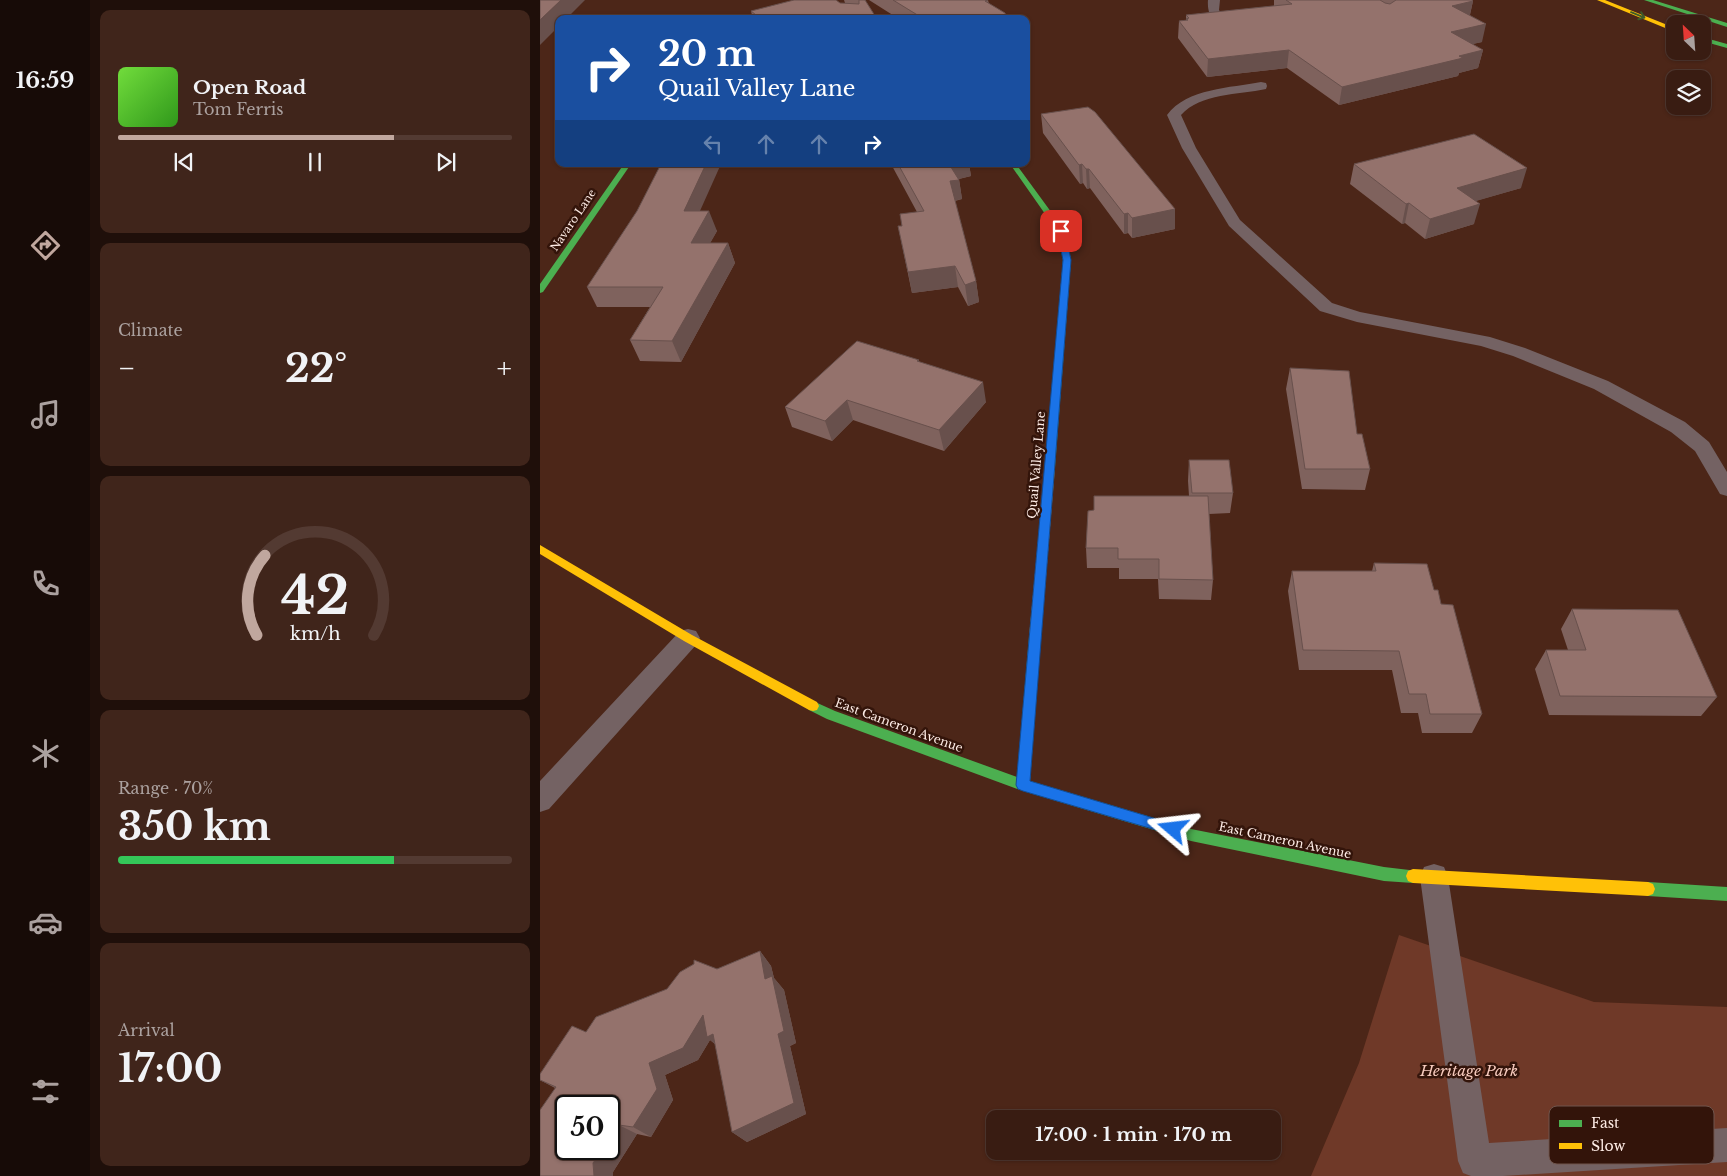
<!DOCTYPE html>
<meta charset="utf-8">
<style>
:root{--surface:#391c12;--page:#40251b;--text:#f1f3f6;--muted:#aba19f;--line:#533a32;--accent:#c0a79e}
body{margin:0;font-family:"Libre Baskerville",serif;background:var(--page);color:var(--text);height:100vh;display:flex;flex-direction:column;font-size:19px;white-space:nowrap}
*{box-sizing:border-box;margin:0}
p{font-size:16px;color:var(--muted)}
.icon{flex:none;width:28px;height:28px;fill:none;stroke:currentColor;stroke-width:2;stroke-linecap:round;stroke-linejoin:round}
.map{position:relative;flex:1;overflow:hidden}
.sheet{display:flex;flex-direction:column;gap:10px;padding:10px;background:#1f0f0a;width:450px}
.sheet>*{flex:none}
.top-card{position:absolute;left:15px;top:15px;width:475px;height:152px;border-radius:10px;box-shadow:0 1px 4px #0004,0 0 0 1px var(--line);background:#1a4fa0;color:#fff;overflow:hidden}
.needle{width:32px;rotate:335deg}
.tools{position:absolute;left:1126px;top:15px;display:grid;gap:10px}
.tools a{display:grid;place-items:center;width:45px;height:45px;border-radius:10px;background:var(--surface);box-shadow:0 1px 4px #0004,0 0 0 1px var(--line);font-size:25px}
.speed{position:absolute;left:15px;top:1095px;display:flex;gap:10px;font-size:25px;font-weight:700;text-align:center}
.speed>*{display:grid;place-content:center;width:65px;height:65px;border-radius:50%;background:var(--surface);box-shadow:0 1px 4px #0004,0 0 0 1px var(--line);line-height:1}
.speed .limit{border:2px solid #111;border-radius:8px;background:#fff;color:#111}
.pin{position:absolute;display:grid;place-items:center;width:42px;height:42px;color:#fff;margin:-21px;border-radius:10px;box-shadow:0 2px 8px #0006}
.me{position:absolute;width:55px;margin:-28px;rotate:287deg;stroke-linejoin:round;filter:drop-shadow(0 0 4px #0008)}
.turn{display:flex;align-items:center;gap:18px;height:105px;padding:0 20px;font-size:22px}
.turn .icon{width:65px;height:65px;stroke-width:2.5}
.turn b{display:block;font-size:35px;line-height:42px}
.lanes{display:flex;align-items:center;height:48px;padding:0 20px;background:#0003;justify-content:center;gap:25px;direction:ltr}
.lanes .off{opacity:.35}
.big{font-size:38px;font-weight:800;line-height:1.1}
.sheet .card{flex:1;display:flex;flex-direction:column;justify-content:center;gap:8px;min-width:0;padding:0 18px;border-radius:10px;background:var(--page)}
.sheet .dial{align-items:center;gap:0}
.dial svg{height:130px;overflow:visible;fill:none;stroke:var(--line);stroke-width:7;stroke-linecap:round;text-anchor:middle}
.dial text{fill:var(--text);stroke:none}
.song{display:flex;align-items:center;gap:15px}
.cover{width:60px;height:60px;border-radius:8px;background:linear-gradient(135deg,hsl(100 70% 55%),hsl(110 70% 35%))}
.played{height:5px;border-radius:2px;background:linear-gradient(90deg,var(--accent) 70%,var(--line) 70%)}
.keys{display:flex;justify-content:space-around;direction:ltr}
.heat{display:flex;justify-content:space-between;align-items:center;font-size:28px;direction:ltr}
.charge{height:8px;border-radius:4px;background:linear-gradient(90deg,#34c759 70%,var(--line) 0)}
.trip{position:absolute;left:446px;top:1110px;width:295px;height:50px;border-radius:10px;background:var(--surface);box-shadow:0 1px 4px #0004,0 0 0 1px var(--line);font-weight:800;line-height:50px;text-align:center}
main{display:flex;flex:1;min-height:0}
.tabs{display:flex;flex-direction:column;width:90px;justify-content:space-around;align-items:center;background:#170b07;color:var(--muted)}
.tabs .icon{width:35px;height:35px}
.tabs .active{color:var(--accent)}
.tabs b{font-size:22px;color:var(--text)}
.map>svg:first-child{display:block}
</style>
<main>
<nav class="tabs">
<b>16:59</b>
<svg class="icon active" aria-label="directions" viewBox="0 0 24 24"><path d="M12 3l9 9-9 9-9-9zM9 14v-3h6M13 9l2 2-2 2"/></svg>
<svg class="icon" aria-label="music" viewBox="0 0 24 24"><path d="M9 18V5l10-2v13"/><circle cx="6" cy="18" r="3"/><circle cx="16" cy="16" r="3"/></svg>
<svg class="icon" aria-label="phone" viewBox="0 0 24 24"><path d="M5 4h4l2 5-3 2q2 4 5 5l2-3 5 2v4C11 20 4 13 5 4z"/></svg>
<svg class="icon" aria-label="climate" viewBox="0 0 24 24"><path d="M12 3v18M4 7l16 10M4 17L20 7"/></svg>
<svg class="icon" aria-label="car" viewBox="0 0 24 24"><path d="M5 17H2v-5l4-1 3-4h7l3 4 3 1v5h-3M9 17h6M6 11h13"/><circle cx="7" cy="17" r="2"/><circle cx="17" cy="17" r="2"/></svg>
<svg class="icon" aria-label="filters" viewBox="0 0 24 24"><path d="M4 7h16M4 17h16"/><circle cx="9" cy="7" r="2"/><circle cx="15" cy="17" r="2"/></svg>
</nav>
<section class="sheet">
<div class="card">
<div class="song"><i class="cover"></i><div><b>Open Road</b><p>Tom Ferris</p></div></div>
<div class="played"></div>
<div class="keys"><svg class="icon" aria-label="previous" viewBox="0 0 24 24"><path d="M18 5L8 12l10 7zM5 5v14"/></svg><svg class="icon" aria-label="pause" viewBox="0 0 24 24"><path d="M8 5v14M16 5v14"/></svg><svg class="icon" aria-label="next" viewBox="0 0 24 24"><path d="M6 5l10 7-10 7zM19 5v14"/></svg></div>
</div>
<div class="card"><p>Climate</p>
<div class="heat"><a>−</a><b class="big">22°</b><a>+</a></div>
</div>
<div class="card dial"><svg viewBox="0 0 100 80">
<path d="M14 69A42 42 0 1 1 86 69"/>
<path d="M14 69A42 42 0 0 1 19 20" stroke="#c0a79e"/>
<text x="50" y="56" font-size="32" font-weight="700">42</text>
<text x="50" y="72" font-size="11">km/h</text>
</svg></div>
<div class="card"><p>Range · 70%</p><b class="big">350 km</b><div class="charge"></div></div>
<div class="card"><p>Arrival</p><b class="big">17:00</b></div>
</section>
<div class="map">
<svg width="1187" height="1176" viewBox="0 0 1187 1176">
<rect width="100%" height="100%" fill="#4c2618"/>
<!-- green -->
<path fill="#6f3928" d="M859 935 1054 1002 1187 1007V1176H771L819 1063Z"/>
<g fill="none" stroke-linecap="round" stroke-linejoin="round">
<!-- lane -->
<path fill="#746263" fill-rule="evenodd" d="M668 0H680L679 10 688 24 686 26 682 27C671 25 667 10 668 0Z
M721 82 726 83 727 86 726 89C698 95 661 93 641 115L656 148 700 220 792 303 820 312 950 337 985 348 1068 381 1145 422 1169 442 1187 472V496L1180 494 1155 451 1131 432 1054 389 973 356 941 346 817 322 780 311 689 226 642 148 627 115C647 88 691 88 721 82Z
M148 629 156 631 160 638 156 645 9 809 0 812V781L140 631Z
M894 864 904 867 908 877 949 1143 1187 1128V1162L963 1176H931L923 1173 918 1161 880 877 884 867Z"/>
<!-- fast -->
<path fill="#4caf50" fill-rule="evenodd" d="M1104 0H1113L1187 23V27Z
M1162 37 1187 44V48L1162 41Z
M84 164H91L3 292 0 293V284Z
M470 164H476L525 231 531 260 515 467 510 470 505 467 523 260 517 231Z
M495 632 499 634 501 637 490 781 651 829 844 867 878 871 880 876 878 881 873 883 844 881 651 841 483 791 287 719 269 710 267 706 269 702 273 701 295 711 477 777 489 637 491 634Z
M1108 882 1187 887V901L1108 896 1103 894 1101 889 1103 884Z"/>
<!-- slow -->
<path fill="#ffc107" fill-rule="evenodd" d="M1057 0H1065L1135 28V32Z
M510 464 515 467 501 637 499 640H491L489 637 505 467Z
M0 545 152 635 277 702 279 706 277 710 273 711 269 710 144 641 0 554Z
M873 869 1108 882 1113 884 1115 889 1113 894 1108 896 873 883 868 881 866 876 868 871Z"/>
</g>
<!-- wall -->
<path fill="#7f625d" d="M304 0H325L337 19H213L211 11 305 3Z
M329 0H448L449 4 467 19H359Z
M734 0H932L933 1 930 15 942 42 932 44 943 50 938 68 919 73 918 76 799 105 747 68 667 77 638 38 639 21 646 20V15L734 6Z
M501 114 635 209V229L592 238 588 233 584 234 550 188 547 189 543 183 540 184 503 133Z
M351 164H429L431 176 419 179 422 199 415 201 436 281 439 302 428 306 418 287 372 293 358 226H362L377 212Z
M814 164 981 188 935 201 934 224 885 239 865 223 862 224 810 184Z
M160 211 177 231 170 243H188L195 263 141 362 100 361 90 340 110 307H57L47 287Z
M379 360V362L446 402 404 451 313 420 292 441 252 427 245 407Z
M750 368 817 434 830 469 825 490 762 489 746 389Z
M649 460 693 493 690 513 669 514 673 580 671 600 619 599 618 579H579V568H547L546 548 554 510 649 496 648 481Z
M834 563 894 590 901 604 942 714 932 733H882L878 713H861L852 670H759L748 591 752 571H832Z
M1032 609 1177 697 1161 716 1009 715 995 669 1006 650H1028L1021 629Z
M220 951 231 966 234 978 244 990 256 1043 250 1046 266 1114 207 1142 192 1132 175 1044 170 1040 158 1060 125 1075 133 1100 111 1137 97 1134 73 1172V1176H0L15 1088 0 1080 46 1032 127 989 154 964 177 969Z"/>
<!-- shaded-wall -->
<path fill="#68504c" d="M21 0H45L26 19H19V26L0 45V20Z
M933 1 929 18 912 6Z
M946 24 942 42 907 50 911 32Z
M749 50 747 68 667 77 668 59Z
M943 50 938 68 919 73 918 76 799 105 802 87 919 56Z
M166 164H181L151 231 144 211Z
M408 164H429L431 176 410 181Z
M542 164 543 183 540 184 539 165Z
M987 168 981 188 912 208 917 188Z
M546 169H549L550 188 547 189Z
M419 180 422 199 413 201 410 181Z
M869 203 865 223 862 224 866 204Z
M940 204 934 224 885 239 890 219Z
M635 209V229L592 238V218Z
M169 211 177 231 159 263 151 243Z
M588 213V233L584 234V214Z
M188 243 195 263 141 362 132 341Z
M415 266 418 287 372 293 368 272Z
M436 281 439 302 428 306 425 285Z
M443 382 446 402 404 451 399 430Z
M307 400 313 420 292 441 285 421Z
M220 951 231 966 234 978 244 990 256 1043 250 1046 266 1114 207 1142 192 1132Z
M163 1015 181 1049 170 1040 158 1060 125 1075 133 1100 111 1137 93 1127 109 1063Z
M79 1125 97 1134 73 1172V1176H54L53 1163 63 1149H69V1140Z"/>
<!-- building -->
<path fill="#94726c" stroke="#68504c" d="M0 0H21L0 20Z
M254 0H296L300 3 319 4V0H325L337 19H221L211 11Z
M353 0H448L445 1 465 13 467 19H384Z
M746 0H840L845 3 850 4 856 0H932L933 1 912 6 946 24 911 32 943 50 919 56 923 58 802 87 749 50 668 59 639 21 648 20 646 19 649 18 646 15 752 4Z
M548 107 555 112 635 209 592 218 588 213 584 214 549 169H546L542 164 539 165 501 114Z
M934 134 987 168 917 188 940 204 890 219 869 203 866 204 814 164Z
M121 164H166L144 211H169L151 243H188L132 341 90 340 123 287H47L97 211Z
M358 164H409L419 180 410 181 436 281 425 285 415 266 368 272 358 226H362L360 214 384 211Z
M317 341 379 360 377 361 443 382 399 430 307 400 285 421 245 407Z
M750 368 809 371 817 434H822L830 469H765Z
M649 460H689L693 493H652Z
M554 496H668L673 580 619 579V559H578V548H546L548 511 554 510Z
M834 563 887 564 894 590H898L901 604 913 605 942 714H890L886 694H869L859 651 763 650 752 571H836Z
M1032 609 1138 610 1177 697 1020 696 1006 650H1046Z
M220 951 225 979 232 976 244 1031 238 1034 254 1103 192 1132 173 1034 167 1037 163 1015 143 1048 109 1063 117 1089 93 1127 79 1125 69 1140V1106H26V1149H63L53 1163 54 1176H0V1110L16 1087 0 1080V1074L32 1026 46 1032 56 1017 127 989 140 972 154 964V960L177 969Z"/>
<!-- one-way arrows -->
<defs><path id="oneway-shaft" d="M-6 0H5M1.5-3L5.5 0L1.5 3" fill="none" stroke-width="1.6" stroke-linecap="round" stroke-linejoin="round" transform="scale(1.25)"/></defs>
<use stroke="#3e5a2a" href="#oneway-shaft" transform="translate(1098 15) rotate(22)"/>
<!-- route -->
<path fill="#1a73e8" stroke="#114b97" d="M521 228 525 231 531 260 490 781 637 825 639 829 637 834 633 835 483 791 478 789 476 785 523 260 517 231Z"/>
<g text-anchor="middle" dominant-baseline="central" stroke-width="5" stroke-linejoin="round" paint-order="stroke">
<!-- far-street labels -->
<g font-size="11" fill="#feece6" stroke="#33140a">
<text transform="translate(33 220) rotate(-56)">Navaro Lane</text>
</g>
<!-- street labels -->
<g font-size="12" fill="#feece6" stroke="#33140a">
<text transform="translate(496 465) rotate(-85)">Quail Valley Lane</text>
<text transform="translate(359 725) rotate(20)">East Cameron Avenue</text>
<text transform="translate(745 840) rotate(12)">East Cameron Avenue</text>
</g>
<!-- near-park labels -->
<g font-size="15" font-style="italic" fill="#f7cbbe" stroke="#33140a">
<text x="929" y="1070">Heritage Park</text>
</g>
</g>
<!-- legend -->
<rect x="1009" y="1106" width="165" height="58" rx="8" fill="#33140a" stroke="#70554c" stroke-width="1"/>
<rect x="1019" y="1120" width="23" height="7" fill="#4caf50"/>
<rect x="1019" y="1143" width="23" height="6" fill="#ffc107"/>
<g font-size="14" fill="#feece6">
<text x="1051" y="1128">Fast</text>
<text x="1051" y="1151">Slow</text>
</g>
</svg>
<div class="tools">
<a><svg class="needle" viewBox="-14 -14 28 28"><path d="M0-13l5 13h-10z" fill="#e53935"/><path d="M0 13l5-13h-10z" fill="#aba19f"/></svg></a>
<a><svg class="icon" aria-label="layers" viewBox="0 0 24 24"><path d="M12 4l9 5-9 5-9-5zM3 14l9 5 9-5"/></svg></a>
</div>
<div class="speed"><div class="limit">50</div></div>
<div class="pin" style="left:521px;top:231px;background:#d93025"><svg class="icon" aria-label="arrive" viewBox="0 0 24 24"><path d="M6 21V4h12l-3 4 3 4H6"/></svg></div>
<svg class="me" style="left:633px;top:829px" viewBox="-20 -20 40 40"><path d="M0-17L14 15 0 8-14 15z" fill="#1a73e8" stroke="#fff" stroke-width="4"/></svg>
<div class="trip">17:00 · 1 min · 170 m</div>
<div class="top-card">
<div class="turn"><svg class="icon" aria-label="right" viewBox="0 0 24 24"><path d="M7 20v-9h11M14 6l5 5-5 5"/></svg><div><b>20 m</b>Quail Valley Lane</div></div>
<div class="lanes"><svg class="icon off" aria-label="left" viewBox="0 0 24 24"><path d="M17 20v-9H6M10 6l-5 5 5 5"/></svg><svg class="icon off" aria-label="ahead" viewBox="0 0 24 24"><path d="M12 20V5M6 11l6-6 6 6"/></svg><svg class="icon off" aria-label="ahead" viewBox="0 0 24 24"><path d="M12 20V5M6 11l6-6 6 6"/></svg><svg class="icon" aria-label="right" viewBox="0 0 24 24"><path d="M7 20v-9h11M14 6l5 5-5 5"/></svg></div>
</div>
</div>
</main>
